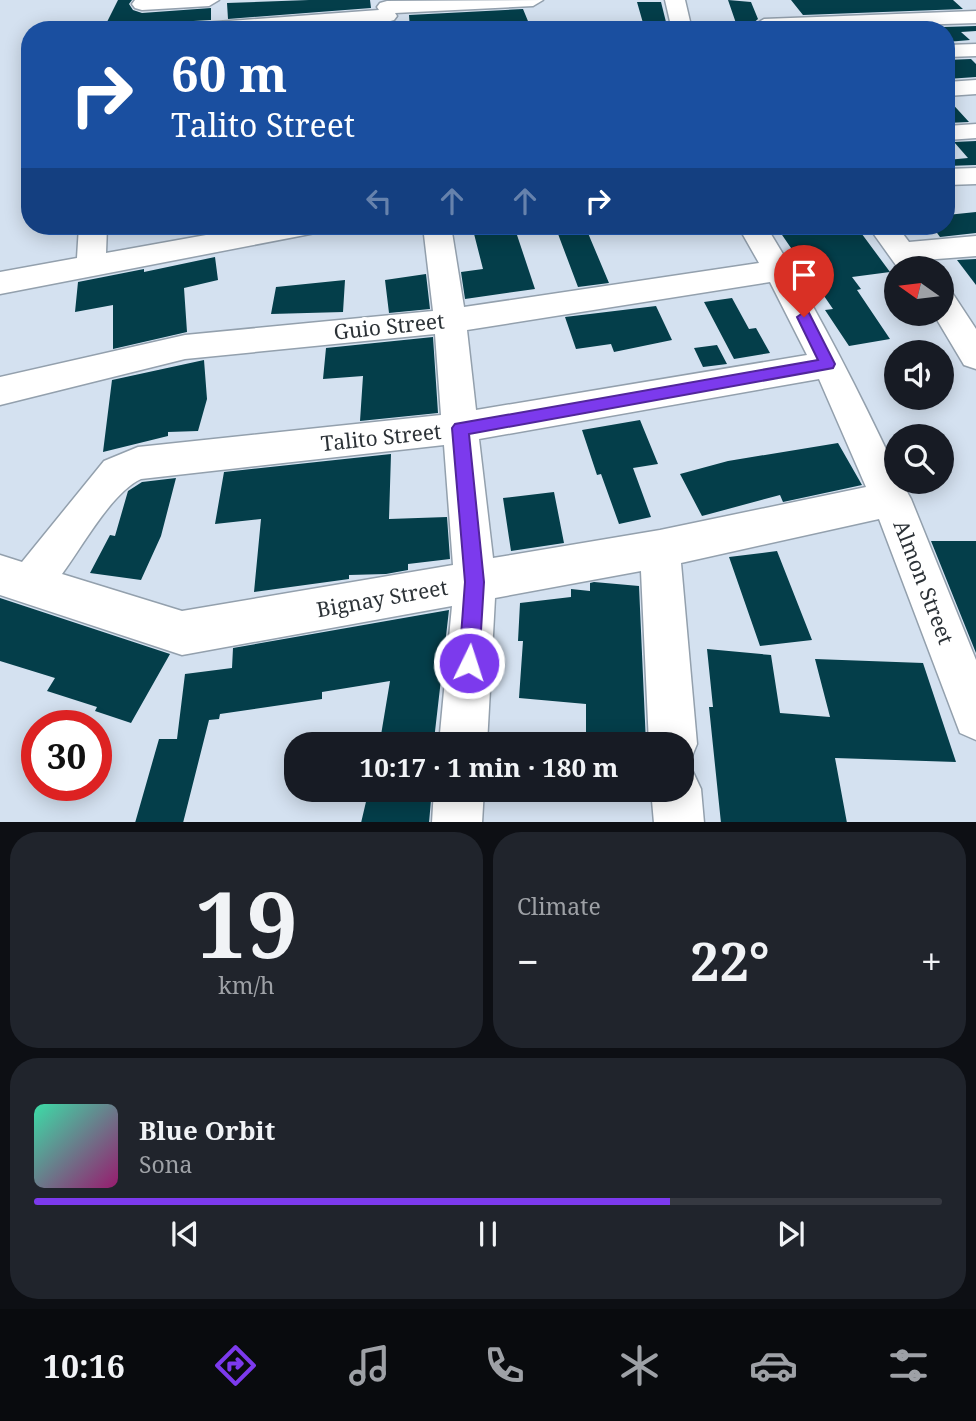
<!DOCTYPE html>
<meta charset="utf-8">
<style>
:root{--surface:#171b24;--page:#20242c;--text:#f1f3f6;--muted:#9ea1a6;--line:#363941;--accent:#7c3aed}
body{margin:0;font-family:"Noto Serif",serif;background:var(--page);color:var(--text);height:100vh;display:flex;flex-direction:column;font-size:26px;white-space:nowrap}
*{box-sizing:border-box;margin:0}
p{font-size:23px;color:var(--muted)}
.icon{flex:none;width:38px;height:38px;fill:none;stroke:currentColor;stroke-width:2;stroke-linecap:round;stroke-linejoin:round}
.map{position:relative;height:822px;overflow:hidden}
.sheet{display:flex;flex-direction:column;gap:10px;padding:10px;background:#0d0f14;flex:1}
.sheet>*{flex:none}
.guide{position:absolute;left:21px;top:21px;width:934px;height:214px;border-radius:28px;box-shadow:0 4px 18px #0003;background:#1a4fa0;color:#fff;overflow:hidden}
.needle{width:46px;rotate:284deg}
.fabs{position:absolute;left:884px;top:256px;display:grid;gap:14px}
.fabs a{display:grid;place-items:center;width:70px;height:70px;border-radius:50%;background:var(--surface);box-shadow:0 4px 18px #0003;font-size:35px}
.speed{position:absolute;left:21px;top:710px;display:flex;gap:14px;font-size:35px;font-weight:700;text-align:center}
.speed>*{display:grid;place-content:center;width:91px;height:91px;border-radius:50%;background:var(--surface);box-shadow:0 4px 18px #0003;line-height:1}
.speed .limit{border:10px solid #d22;background:#fff;color:#111}
.pin{position:absolute;display:grid;place-items:center;width:60px;height:60px;color:#fff;margin:-72px -30px;border-radius:50% 50% 50% 0;rotate:-45deg;box-shadow:0 0 7px #0007}
.pin .icon{rotate:45deg}
.me{position:absolute;width:77px;margin:-38px;rotate:4deg;stroke-linejoin:round;filter:drop-shadow(0 0 5px #0008)}
.turn{display:flex;align-items:center;gap:24px;height:147px;padding:0 35px;font-size:32px}
.turn .icon{width:91px;height:91px;stroke-width:2.5}
.turn b{display:block;font-size:49px;line-height:60px}
.lanes{display:flex;align-items:center;height:66px;padding:0 35px;background:#0003;justify-content:center;gap:35px;direction:ltr}
.lanes .off{opacity:.35}
.big{font-size:52px;font-weight:700;line-height:1.1}
.sheet .tile{flex:1;display:flex;flex-direction:column;justify-content:center;gap:10px;min-width:0;padding:0 24px;border-radius:28px;background:var(--page)}
.sheet .dial{align-items:center;gap:0}
.dial b{font-size:91px;line-height:1}
.song{display:flex;align-items:center;gap:21px}
.cover{width:84px;height:84px;border-radius:10px;background:linear-gradient(135deg,hsl(160 70% 55%),hsl(320 70% 35%))}
.played{height:7px;border-radius:4px;background:linear-gradient(90deg,var(--accent) 70%,var(--line) 70%)}
.keys{display:flex;justify-content:space-around;direction:ltr}
.heat{display:flex;justify-content:space-between;align-items:center;font-size:38px;direction:ltr}
.sheet .tiles{flex:1;display:grid;gap:10px;grid-template-columns:1fr 1fr}
.tile:last-child{grid-column:span 2}
.trip{position:absolute;left:284px;top:732px;width:410px;height:70px;border-radius:28px;background:var(--surface);box-shadow:0 4px 18px #0003;font-weight:700;line-height:70px;text-align:center}
.tabs{display:flex;height:112px;justify-content:space-around;align-items:center;background:#090b0e;color:var(--muted)}
.tabs .icon{width:49px;height:49px}
.tabs .current{color:var(--accent)}
.tabs b{font-size:32px;color:var(--text)}
.map>svg:first-child{display:block}
</style>
<div class="map">
<svg width="976" height="823" viewBox="0 0 976 823">
<rect width="100%" height="100%" fill="#d4e1f0"/>
<!-- building -->
<path fill="#043e4a" d="M118 0H132L129 4 133 10 142 13 211 8V20L105 26Z
M309 0H370L371 8 228 19 227 3Z
M728 0 751 2 758 19 751 25 754 29H738Z
M791 0H953L963 9 803 15Z
M637 2H661L668 30H645Z
M523 9 530 26 484 30H410L409 15Z
M976 26V31L961 32 970 40 947 42V30H848Z
M971 59 976 64V77L947 79V60Z
M948 99 969 122 947 123Z
M976 141V165L947 166V160L968 158 954 142Z
M976 212V233L940 237 932 226H947V215Z
M472 226H514L535 289 465 299 461 272 483 269Z
M555 226H585L609 283 578 287Z
M829 226H856L890 272 852 277 861 289 857 290 890 339 849 346 825 310 833 309 780 232Z
M215 257 218 280 184 288 187 332 113 349V305L75 312 78 282 144 269V272Z
M976 259V285L957 260Z
M426 274 430 309 389 313 385 280Z
M345 280 343 312 271 314 276 287Z
M732 298 749 329 756 328 770 353 734 359 704 302Z
M656 306 672 340 614 352 611 344 576 349 565 317Z
M433 337 438 413 360 421 363 376 323 379 326 348Z
M717 345 727 364 703 367 694 348Z
M204 360 207 399 198 431 168 432V436L103 452 112 380Z
M640 420 658 464 633 468 651 517 619 524 601 474 597 475 582 430Z
M838 443 862 485 783 502 780 495 702 516 680 474 728 461Z
M391 454 389 519 447 517 450 559 408 564V570L386 574 349 575V579L254 592 261 519 215 524 224 472Z
M176 478 161 536 141 580 90 573 110 535 115 536 128 491 142 482Z
M554 492 564 543 511 551 503 498Z
M931 541H976V653Z
M777 551 812 640 760 646 729 557Z
M594 582 639 586 646 744H586V704L519 698 523 641H518L520 603 571 597V589L590 591V583Z
M0 598 170 654 131 723 95 711 97 707 47 691 55 678 0 661Z
M449 610 434 740 381 735 390 681 322 692V699L220 714 219 719 209 720 183 823H135L159 739H177L185 674 232 668 233 648Z
M707 649 771 655 780 713 830 717 815 659 923 663 956 762 835 758 847 823H721L709 707H713Z
M369 789 431 800 429 823H361Z"/>
<g fill="none" stroke-linecap="round" stroke-linejoin="round">
<defs>
<path id="minor" d="M135 0H219L209 6 142 10 135 8 132 4Z
M543 0 533 6 395 13 397 16 394 20 387 22 280 30H180L190 24 379 10 377 7 380 3 387 1Z
M665 0H685L692 30H672Z
M976 11V23L758 30 754 25 764 19Z
M976 44V56L947 57V45Z
M976 80V94L947 96V82Z
M976 124V138L947 140V126Z
M976 168V184L947 185V169Z
M79 226H107L106 253 256 226H319L315 233 305 235 0 294V272L77 258Z
M423 226H451L464 307 759 263 738 226H766C813 302 855 383 894 466L896 481H901L911 499 976 660V740L960 733 879 519 681 563 697 744 690 761 681 765V744H649L641 571 495 598 487 744H439L452 606 182 655 0 595V555L22 562 104 461 138 447 441 415 435 334 185 359 0 405V377L185 335 433 311ZM770 282 807 355 476 410 467 330ZM819 379 866 487 660 530 493 558 479 439ZM444 445 453 565 182 611 62 574C82 547 112 492 141 479Z
M868 226H897L909 242 976 236V256L924 260 929 268H898Z
M942 291 953 294 976 329V369L964 365 933 313H942Z
M681 766 693 772 701 789 704 823H654L651 789H681Z
M434 789H484L482 823H432Z"/>
</defs>
<!-- minor casing -->
<use href="#minor" stroke="#93a0ad" stroke-width="3"/>
<!-- minor -->
<use href="#minor" fill="#fff" fill-rule="evenodd"/>
</g>
<!-- route -->
<path fill="#7c3aed" stroke="#51269a" stroke-width="2" d="M804 312 809 313 835 364 833 368 469 434 484 582 479 663 476 670 469 673 462 670 459 663 465 582 452 428 455 424 818 360 797 317Z"/>
<g text-anchor="middle" dominant-baseline="central" stroke-width="7" stroke-linejoin="round" paint-order="stroke">
<!-- street labels -->
<g font-size="21" fill="#2c3237" stroke="#fff">
<text transform="translate(389 326) rotate(-6)">Guio Street</text>
<text transform="translate(381 437) rotate(-6)">Talito Street</text>
<text transform="translate(924 582) rotate(69)">Almon Street</text>
<text transform="translate(382 598) rotate(-10)">Bignay Street</text>
</g>
</g>
</svg>
<div class="fabs">
<a><svg class="needle" viewBox="-14 -14 28 28"><path d="M0-13l5 13h-10z" fill="#e53935"/><path d="M0 13l5-13h-10z" fill="#9ea1a6"/></svg></a>
<a><svg class="icon" aria-label="sound" viewBox="0 0 24 24"><path d="M4 9h4l5-4v14l-5-4H4zM17 9q2 3 0 6"/></svg></a>
<a><svg class="icon" aria-label="search" viewBox="0 0 24 24"><circle cx="10" cy="10" r="6"/><path d="M15 15l6 6"/></svg></a>
</div>
<div class="speed"><div class="limit">30</div></div>
<div class="pin" style="left:804px;top:317px;background:#d93025"><svg class="icon" aria-label="arrive" viewBox="0 0 24 24"><path d="M6 21V4h12l-3 4 3 4H6"/></svg></div>
<svg class="me" style="left:469px;top:663px" viewBox="-20 -20 40 40"><circle r="17" fill="#7c3aed" stroke="#fff" stroke-width="3"/><path d="M0-11L8 9 0 5-8 9z" fill="#fff"/></svg>
<div class="trip">10:17 · 1 min · 180 m</div>
<div class="guide">
<div class="turn"><svg class="icon" aria-label="right" viewBox="0 0 24 24"><path d="M7 20v-9h11M14 6l5 5-5 5"/></svg><div><b>60 m</b>Talito Street</div></div>
<div class="lanes"><svg class="icon off" aria-label="left" viewBox="0 0 24 24"><path d="M17 20v-9H6M10 6l-5 5 5 5"/></svg><svg class="icon off" aria-label="ahead" viewBox="0 0 24 24"><path d="M12 20V5M6 11l6-6 6 6"/></svg><svg class="icon off" aria-label="ahead" viewBox="0 0 24 24"><path d="M12 20V5M6 11l6-6 6 6"/></svg><svg class="icon" aria-label="right" viewBox="0 0 24 24"><path d="M7 20v-9h11M14 6l5 5-5 5"/></svg></div>
</div>
</div>
<section class="sheet">
<div class="tiles">
<div class="tile dial"><b>19</b><p>km/h</p></div>
<div class="tile"><p>Climate</p>
<div class="heat"><a>−</a><b class="big">22°</b><a>+</a></div>
</div>
<div class="tile">
<div class="song"><i class="cover"></i><div><b>Blue Orbit</b><p>Sona</p></div></div>
<div class="played"></div>
<div class="keys"><svg class="icon" aria-label="previous" viewBox="0 0 24 24"><path d="M18 5L8 12l10 7zM5 5v14"/></svg><svg class="icon" aria-label="pause" viewBox="0 0 24 24"><path d="M8 5v14M16 5v14"/></svg><svg class="icon" aria-label="next" viewBox="0 0 24 24"><path d="M6 5l10 7-10 7zM19 5v14"/></svg></div>
</div>
</div>
</section>
<nav class="tabs">
<b>10:16</b>
<svg class="icon current" aria-label="directions" viewBox="0 0 24 24"><path d="M12 3l9 9-9 9-9-9zM9 14v-3h6M13 9l2 2-2 2"/></svg>
<svg class="icon" aria-label="music" viewBox="0 0 24 24"><path d="M9 18V5l10-2v13"/><circle cx="6" cy="18" r="3"/><circle cx="16" cy="16" r="3"/></svg>
<svg class="icon" aria-label="phone" viewBox="0 0 24 24"><path d="M5 4h4l2 5-3 2q2 4 5 5l2-3 5 2v4C11 20 4 13 5 4z"/></svg>
<svg class="icon" aria-label="climate" viewBox="0 0 24 24"><path d="M12 3v18M4 7l16 10M4 17L20 7"/></svg>
<svg class="icon" aria-label="car" viewBox="0 0 24 24"><path d="M5 17H2v-5l4-1 3-4h7l3 4 3 1v5h-3M9 17h6M6 11h13"/><circle cx="7" cy="17" r="2"/><circle cx="17" cy="17" r="2"/></svg>
<svg class="icon" aria-label="filters" viewBox="0 0 24 24"><path d="M4 7h16M4 17h16"/><circle cx="9" cy="7" r="2"/><circle cx="15" cy="17" r="2"/></svg>
</nav>
